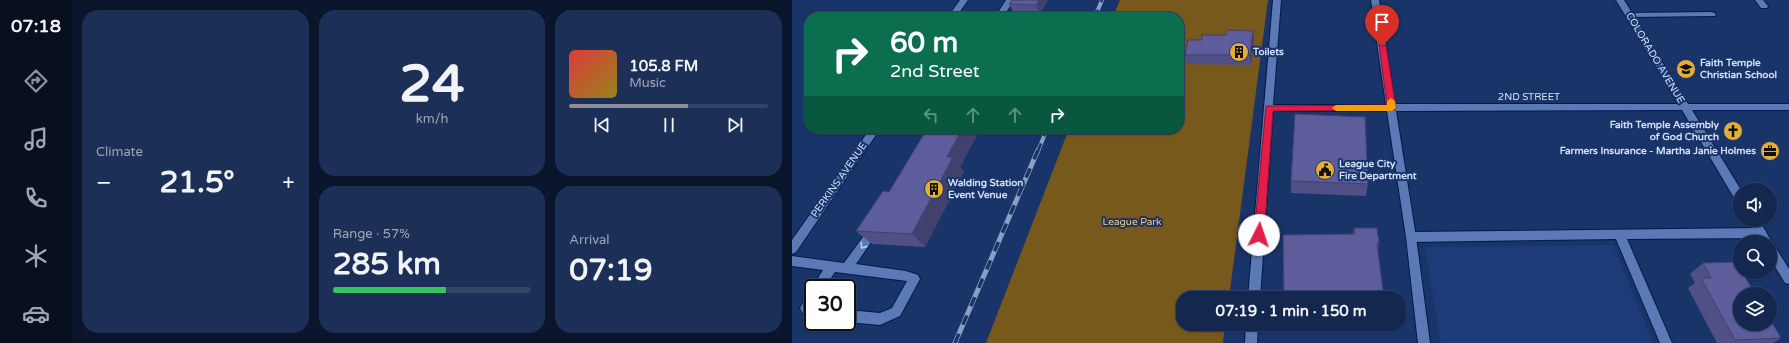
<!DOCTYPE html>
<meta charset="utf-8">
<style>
:root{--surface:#13274f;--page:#1c2f56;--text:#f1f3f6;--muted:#9da5b7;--line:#324466;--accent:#8c9099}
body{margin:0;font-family:"Varela Round",sans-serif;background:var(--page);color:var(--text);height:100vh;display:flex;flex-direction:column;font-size:15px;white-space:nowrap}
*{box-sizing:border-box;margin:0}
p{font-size:13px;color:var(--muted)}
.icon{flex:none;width:22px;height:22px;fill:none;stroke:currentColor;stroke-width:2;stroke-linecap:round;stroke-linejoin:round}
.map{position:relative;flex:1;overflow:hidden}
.drawer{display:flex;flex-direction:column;gap:10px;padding:10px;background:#0a152b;width:720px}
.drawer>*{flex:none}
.hud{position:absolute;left:12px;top:12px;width:380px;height:122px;border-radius:16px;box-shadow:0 1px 3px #0004,0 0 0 1px var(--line);background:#0b6e4f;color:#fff;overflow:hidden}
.tools{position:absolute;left:941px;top:183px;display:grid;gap:8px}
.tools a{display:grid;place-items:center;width:44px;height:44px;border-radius:50%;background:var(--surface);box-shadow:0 1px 3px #0004,0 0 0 1px var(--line);font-size:20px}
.speed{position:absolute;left:12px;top:279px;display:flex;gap:8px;font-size:20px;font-weight:700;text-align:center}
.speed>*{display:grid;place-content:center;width:52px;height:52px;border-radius:50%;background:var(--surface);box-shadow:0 1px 3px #0004,0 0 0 1px var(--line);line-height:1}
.speed .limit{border:2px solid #111;border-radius:6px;background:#fff;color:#111}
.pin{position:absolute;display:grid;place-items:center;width:34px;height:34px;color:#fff;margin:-41px -17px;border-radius:50% 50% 50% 0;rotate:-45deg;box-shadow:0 0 4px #0007}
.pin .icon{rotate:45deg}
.me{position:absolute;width:44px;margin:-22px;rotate:4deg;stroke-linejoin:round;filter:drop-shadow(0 0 3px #0008)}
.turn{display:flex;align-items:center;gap:14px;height:84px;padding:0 20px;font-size:18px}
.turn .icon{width:52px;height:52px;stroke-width:2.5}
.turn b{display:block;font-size:28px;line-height:34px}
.lanes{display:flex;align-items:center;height:38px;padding:0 20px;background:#0003;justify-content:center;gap:20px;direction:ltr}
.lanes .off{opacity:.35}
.big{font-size:30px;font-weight:700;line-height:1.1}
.drawer .widget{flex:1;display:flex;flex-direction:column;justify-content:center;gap:6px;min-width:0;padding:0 14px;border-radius:16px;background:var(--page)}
.drawer .dial{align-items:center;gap:0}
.dial b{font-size:52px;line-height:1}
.song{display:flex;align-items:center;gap:12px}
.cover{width:48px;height:48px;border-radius:6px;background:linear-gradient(135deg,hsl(0 70% 55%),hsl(50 70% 35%))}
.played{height:4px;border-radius:2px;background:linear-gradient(90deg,var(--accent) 60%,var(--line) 60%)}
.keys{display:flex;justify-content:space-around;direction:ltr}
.heat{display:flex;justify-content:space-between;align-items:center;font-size:22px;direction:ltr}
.charge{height:6px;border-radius:3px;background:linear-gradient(90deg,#34c759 57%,var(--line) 0)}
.drawer .tiles{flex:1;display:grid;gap:10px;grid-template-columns:repeat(3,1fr)}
.widget:first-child{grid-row:span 2}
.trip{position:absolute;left:384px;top:291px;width:230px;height:40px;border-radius:16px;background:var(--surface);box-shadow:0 1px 3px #0004,0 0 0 1px var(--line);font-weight:700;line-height:40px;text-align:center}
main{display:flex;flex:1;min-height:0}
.dock{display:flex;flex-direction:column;width:72px;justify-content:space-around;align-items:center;background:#081020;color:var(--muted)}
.dock .icon{width:28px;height:28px}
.dock .selected{color:var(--accent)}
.dock b{font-size:18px;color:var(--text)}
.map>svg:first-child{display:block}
</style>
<main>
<nav class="dock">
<b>07:18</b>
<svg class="icon selected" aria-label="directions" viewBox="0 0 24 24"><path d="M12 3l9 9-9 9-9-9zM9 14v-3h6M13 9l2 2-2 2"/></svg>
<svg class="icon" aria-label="music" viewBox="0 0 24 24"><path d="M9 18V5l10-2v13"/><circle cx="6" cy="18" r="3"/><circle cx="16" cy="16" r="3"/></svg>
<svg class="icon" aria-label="phone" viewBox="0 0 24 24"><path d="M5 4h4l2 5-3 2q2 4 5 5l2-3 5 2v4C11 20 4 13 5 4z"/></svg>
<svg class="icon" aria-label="climate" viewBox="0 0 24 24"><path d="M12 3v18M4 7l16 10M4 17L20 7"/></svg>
<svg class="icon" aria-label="car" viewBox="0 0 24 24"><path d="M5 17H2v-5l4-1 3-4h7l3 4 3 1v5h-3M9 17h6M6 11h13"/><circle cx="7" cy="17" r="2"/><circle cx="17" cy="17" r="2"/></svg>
</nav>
<section class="drawer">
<div class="tiles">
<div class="widget"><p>Climate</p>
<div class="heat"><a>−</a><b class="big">21.5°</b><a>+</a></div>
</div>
<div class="widget dial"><b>24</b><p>km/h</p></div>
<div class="widget">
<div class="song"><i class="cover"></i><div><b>105.8 FM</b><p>Music</p></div></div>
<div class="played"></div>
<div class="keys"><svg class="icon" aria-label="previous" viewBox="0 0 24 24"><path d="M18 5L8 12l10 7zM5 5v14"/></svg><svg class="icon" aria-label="pause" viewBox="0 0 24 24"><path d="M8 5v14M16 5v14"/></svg><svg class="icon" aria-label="next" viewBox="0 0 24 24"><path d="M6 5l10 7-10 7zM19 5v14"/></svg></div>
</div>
<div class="widget"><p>Range · 57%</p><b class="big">285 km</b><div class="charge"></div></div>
<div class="widget"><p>Arrival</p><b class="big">07:19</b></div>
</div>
</section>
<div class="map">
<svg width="997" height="343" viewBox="0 0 997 343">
<rect width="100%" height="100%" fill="#193469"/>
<!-- built -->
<path fill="#1d3b77" d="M821 245 861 343H649L633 247Z"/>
<!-- green -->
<path fill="#76591b" d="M328 0H476L437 298H391V324H433L431 343H194L277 129H387V17H321Z"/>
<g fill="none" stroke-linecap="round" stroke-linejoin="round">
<defs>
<path id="lane" d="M214 0H222L211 17H203Z
M963 0H971L976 6 975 8H969Z
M920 12 924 14 923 16 837 17 833 15 837 13Z
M83 224 87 226 88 229 64 264 114 271 126 275 128 279 108 316 88 325 55 322V310L88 313 100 308 115 281 43 272 32 288H21V290L20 288 31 270 0 266V256L52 263 79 226Z
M969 228 973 230 974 233 973 236 969 238 835 239 880 343H868L824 239 619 242 615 240 614 237 615 234 619 232Z
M21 291V320C13 320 11 314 8 308L17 292Z"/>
<path id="street" d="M168 0H176L164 17H156Z
M481 0H489L481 105H594L579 0H587L603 104H886L824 0H832L896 104H997V110H900L949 190 948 202 944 201 890 110 604 111 624 237 638 343H626L614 237 595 111H481L468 298H456Z
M78 129H88L4 252 0 254V240Z
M956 220H967L978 239 979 243 982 245 997 269V284L993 283 978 258V242H968Z
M454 324H466L465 343H453Z"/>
</defs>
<!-- lane casing -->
<use href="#lane" stroke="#02194c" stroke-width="2"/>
<!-- street casing -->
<use href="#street" stroke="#02194c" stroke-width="2"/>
<!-- lane -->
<use href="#lane" fill="#5b7ab5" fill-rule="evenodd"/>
<!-- street -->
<use href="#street" fill="#5b7ab5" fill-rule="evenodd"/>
<defs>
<path id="rail-far1" d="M303 17 310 0
M246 151 255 129"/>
<path id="rail" d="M163 343 246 150"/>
</defs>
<!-- rail-far1 casing -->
<use href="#rail-far1" stroke="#8b9ec3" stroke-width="4"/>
<!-- rail casing -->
<use href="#rail" stroke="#8b9ec3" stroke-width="5"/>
<!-- rail-far1 -->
<use href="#rail-far1" stroke="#193469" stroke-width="2.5" stroke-dasharray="8" stroke-linecap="butt"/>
<!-- rail -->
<use href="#rail" stroke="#193469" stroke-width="3.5" stroke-dasharray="10" stroke-linecap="butt"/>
</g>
<!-- wall -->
<path fill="#505086" d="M256 0 248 14 222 13 217 4Z
M461 31 462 40 459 65 395 64 393 55 434 35Z
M135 129H188L168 167 172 172 133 247 80 244 64 231 97 192Z
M499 181 576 184 574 196 499 193Z
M562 228 587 243 586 250 561 234Z
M911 263 989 338 981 343H925L896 288 903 283 898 274Z"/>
<!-- shaded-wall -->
<path fill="#41416d" d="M247 0H256L248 14 244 5Z
M461 31 462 40 459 65 458 55Z
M170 129H188L168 167 172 172 133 247 120 234 155 157Z"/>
<!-- building -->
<path fill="#5d5d9c" stroke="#41416d" d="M220 0H247L244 5 217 4Z
M435 30 461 31 458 55H393L396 40H410V35H434Z
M503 114 573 117 576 184 499 181Z
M135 129H170L155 157H161L120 234 64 231 91 191 97 192Z
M562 228H585L587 243H585L592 298H492L491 235 563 234Z
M944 262 948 269V272H950L963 294H948V324H978V319L989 338 943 340 909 278H919L911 263Z"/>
<!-- one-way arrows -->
<defs><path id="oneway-chevron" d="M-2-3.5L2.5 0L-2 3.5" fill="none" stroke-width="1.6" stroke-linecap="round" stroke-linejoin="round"/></defs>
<use stroke="#bacced" href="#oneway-chevron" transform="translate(71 246) rotate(125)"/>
<!-- route -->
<path fill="#e11d48" stroke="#92132f" d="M587 44 594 46 604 108 603 110 481 111 472 235 471 238H463L462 235 474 106 595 105Z"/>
<!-- slow -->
<path fill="#f59e0b" d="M599 98 603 101 604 108 600 111H544L540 108 544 105H595V101Z"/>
<!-- icons -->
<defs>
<symbol id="building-disc" viewBox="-11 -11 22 22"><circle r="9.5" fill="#e5ad35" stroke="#193469"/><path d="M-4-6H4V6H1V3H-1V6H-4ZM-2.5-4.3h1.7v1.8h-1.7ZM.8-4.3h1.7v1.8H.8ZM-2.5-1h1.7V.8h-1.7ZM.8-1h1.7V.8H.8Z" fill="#111"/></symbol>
<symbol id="school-disc" viewBox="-11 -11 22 22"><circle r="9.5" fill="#e5ad35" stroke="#193469"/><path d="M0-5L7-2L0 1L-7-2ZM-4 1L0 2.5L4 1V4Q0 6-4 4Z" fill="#111"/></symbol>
<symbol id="church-disc" viewBox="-11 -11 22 22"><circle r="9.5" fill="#e5ad35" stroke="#193469"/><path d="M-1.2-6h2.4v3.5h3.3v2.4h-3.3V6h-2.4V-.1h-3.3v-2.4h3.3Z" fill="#111"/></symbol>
<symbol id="office-disc" viewBox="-11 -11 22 22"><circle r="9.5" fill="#e5ad35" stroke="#193469"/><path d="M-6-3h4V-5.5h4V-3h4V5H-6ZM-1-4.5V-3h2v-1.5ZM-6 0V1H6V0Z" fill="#111"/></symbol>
<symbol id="civic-disc" viewBox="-11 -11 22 22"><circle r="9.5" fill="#e5ad35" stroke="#193469"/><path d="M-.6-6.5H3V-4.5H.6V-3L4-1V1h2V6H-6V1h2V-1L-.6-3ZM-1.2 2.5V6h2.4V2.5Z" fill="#111"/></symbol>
</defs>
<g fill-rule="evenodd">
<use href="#building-disc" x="436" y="41" width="22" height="22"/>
<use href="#school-disc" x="883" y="58" width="22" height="22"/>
<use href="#church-disc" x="930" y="120" width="22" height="22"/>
<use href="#office-disc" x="967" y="140" width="22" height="22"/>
<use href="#civic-disc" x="522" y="159" width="22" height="22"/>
<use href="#building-disc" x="131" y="178" width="22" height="22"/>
</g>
<g text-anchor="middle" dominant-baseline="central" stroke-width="4" stroke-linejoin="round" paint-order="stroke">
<!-- poi labels -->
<g font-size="10" font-weight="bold" fill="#d2e1fb" stroke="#193469" text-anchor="start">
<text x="461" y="52">Toilets</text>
<text x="908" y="63">Faith Temple<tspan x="908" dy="12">Christian School</tspan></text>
<text x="927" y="125" text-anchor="end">Faith Temple Assembly<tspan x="927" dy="12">of God Church</tspan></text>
<text x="964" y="151" text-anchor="end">Farmers Insurance - Martha Janie Holmes</text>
<text x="547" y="164">League City<tspan x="547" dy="12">Fire Department</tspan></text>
<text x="156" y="183">Walding Station<tspan x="156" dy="12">Event Venue</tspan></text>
</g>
<!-- street labels -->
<g font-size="10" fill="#d2e1fb" stroke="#193469">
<text transform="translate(863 58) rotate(59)">COLORADO AVENUE</text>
<text x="737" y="97">2ND STREET</text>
<text transform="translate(47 180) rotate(-55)">PERKINS AVENUE</text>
</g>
<!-- park labels -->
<g font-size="10" fill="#facc74" stroke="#193469">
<text x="340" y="222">League Park</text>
</g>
</g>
</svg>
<div class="tools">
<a><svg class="icon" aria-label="sound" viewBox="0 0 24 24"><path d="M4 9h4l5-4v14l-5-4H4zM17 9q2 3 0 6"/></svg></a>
<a><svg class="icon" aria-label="search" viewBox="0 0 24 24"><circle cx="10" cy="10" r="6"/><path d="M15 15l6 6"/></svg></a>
<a><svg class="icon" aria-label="layers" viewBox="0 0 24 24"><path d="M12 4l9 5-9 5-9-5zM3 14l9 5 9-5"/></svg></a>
</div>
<div class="speed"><div class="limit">30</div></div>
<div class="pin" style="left:590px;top:46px;background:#d93025"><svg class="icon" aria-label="arrive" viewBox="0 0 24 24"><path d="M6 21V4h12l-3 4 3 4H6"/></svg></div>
<svg class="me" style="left:467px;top:235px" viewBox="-20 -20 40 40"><circle r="19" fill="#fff"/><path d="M0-13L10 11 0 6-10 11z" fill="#e11d48"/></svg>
<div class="trip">07:19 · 1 min · 150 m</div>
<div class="hud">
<div class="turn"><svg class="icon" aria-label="right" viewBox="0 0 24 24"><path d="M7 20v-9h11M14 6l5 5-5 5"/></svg><div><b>60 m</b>2nd Street</div></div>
<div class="lanes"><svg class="icon off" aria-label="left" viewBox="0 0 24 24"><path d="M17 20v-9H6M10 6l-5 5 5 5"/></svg><svg class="icon off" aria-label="ahead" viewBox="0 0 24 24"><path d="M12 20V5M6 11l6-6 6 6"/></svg><svg class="icon off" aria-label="ahead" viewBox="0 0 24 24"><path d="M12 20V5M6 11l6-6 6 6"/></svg><svg class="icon" aria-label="right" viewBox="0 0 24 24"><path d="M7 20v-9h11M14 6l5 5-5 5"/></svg></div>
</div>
</div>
</main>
